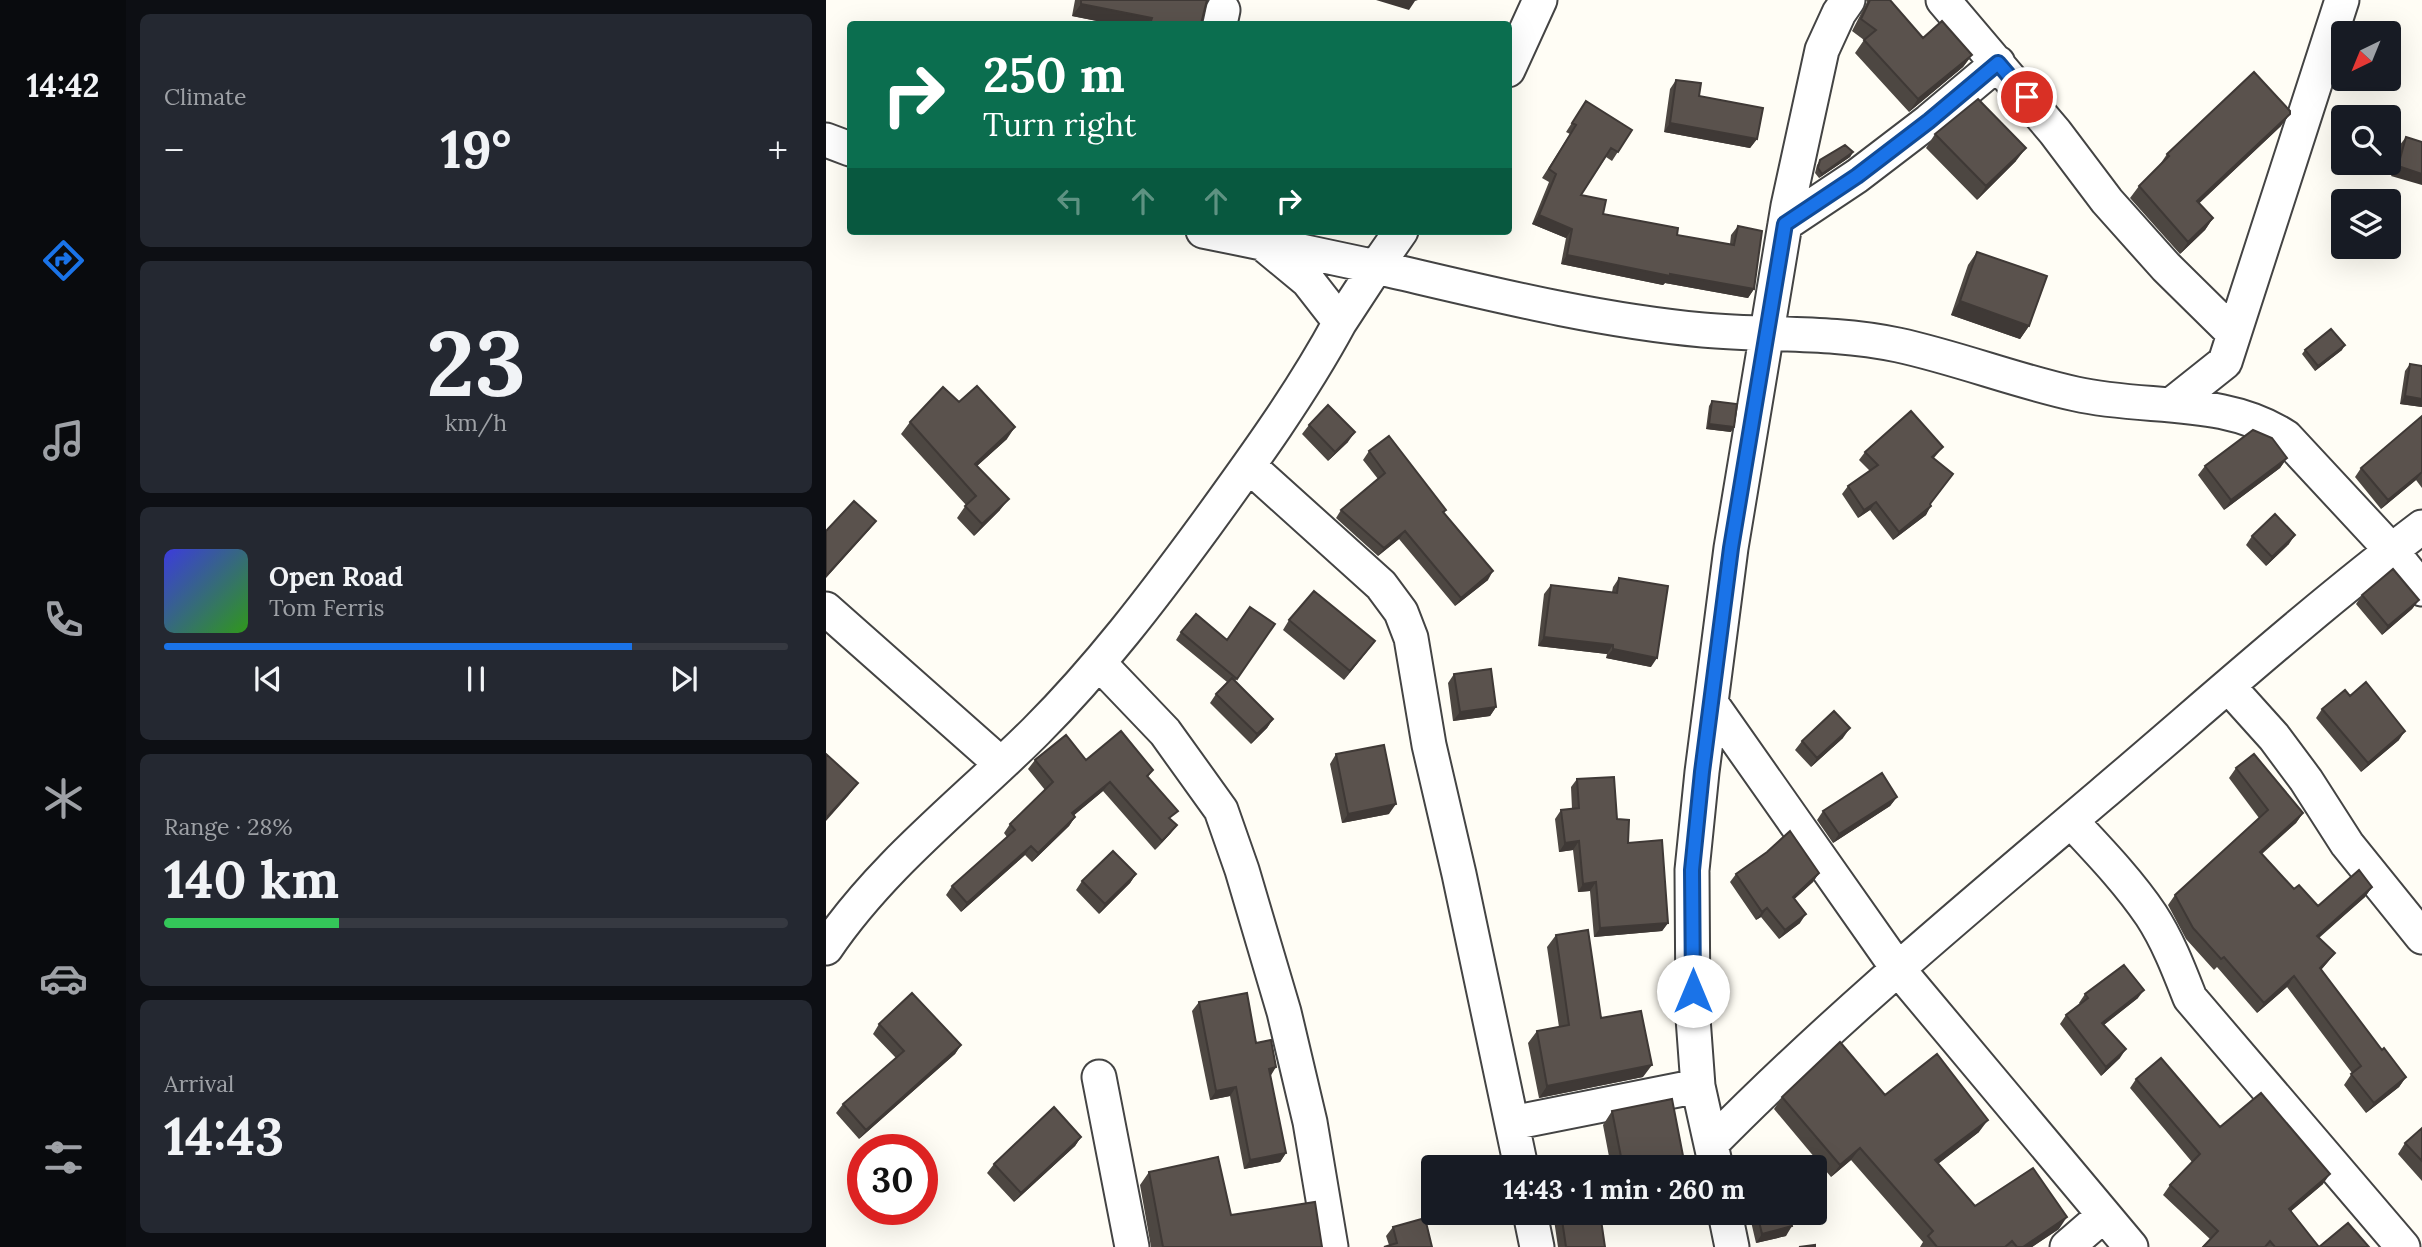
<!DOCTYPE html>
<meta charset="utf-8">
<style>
:root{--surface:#171b24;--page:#242831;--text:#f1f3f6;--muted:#9ea1a6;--line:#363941;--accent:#1a73e8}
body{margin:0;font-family:Lora,serif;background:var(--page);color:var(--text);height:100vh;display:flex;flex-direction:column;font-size:26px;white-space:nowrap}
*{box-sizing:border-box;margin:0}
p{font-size:23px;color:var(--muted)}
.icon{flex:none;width:38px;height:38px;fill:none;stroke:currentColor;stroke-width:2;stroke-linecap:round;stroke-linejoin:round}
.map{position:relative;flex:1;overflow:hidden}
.side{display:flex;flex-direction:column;gap:14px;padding:14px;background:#0d0f14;width:700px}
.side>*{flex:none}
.hud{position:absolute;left:21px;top:21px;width:665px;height:214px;border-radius:7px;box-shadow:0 7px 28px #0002;background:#0b6e4f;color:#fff;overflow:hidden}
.needle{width:46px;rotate:223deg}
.buttons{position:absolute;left:1505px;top:21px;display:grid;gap:14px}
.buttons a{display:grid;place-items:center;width:70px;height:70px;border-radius:7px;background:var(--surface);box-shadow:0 7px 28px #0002;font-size:35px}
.speed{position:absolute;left:21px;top:1134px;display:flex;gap:14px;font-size:35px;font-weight:700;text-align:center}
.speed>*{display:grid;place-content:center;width:91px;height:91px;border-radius:50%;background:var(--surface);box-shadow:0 7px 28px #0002;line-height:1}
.speed .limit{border:10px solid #d22;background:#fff;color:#111}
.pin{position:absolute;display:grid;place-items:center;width:60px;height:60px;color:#fff;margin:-30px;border:4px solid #fff;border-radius:50%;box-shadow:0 2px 7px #0007}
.me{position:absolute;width:77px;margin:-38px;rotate:0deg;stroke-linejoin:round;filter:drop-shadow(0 0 5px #0008)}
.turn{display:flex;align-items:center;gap:24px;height:147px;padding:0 21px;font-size:32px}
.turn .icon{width:91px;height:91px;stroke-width:2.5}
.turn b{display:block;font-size:49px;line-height:60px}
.lanes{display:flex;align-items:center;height:66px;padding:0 21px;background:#0003;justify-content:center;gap:35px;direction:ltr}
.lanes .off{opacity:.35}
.big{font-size:52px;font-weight:700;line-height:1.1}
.side .card{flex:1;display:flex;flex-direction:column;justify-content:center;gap:10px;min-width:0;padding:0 24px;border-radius:10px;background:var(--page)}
.side .dial{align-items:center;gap:0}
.dial b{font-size:91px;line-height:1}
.song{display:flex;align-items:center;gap:21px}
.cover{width:84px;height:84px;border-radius:10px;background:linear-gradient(135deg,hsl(240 70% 55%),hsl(110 70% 35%))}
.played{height:7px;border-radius:4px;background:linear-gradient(90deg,var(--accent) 75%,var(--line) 75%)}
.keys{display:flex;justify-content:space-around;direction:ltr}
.heat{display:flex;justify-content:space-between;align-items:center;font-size:38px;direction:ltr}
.charge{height:10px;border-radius:5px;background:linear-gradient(90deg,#34c759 28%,var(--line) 0)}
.trip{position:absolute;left:595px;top:1155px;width:406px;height:70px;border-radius:7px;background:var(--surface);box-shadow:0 7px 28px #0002;font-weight:700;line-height:70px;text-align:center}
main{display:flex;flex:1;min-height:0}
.menu{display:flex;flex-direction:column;width:126px;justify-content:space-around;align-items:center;background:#090b0e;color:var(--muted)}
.menu .icon{width:49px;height:49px}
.menu .active{color:var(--accent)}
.menu b{font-size:32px;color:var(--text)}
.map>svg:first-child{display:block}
</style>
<main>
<nav class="menu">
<b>14:42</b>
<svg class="icon active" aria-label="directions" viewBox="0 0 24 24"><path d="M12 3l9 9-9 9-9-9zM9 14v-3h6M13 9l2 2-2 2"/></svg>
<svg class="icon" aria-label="music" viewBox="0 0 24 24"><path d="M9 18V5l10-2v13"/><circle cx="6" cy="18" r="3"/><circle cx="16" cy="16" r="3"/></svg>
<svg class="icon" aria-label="phone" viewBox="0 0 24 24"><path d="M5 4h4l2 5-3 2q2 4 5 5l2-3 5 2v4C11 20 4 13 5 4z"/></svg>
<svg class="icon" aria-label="climate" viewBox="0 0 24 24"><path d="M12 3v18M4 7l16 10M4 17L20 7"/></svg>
<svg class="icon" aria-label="car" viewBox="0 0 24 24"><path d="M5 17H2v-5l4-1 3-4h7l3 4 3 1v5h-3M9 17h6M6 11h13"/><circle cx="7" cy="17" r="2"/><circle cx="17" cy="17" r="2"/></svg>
<svg class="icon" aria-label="filters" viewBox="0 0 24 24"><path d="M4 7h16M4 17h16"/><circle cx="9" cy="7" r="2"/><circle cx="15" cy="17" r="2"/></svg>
</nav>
<section class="side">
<div class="card"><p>Climate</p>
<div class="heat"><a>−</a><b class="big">19°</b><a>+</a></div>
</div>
<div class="card dial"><b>23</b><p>km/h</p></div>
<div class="card">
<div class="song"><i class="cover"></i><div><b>Open Road</b><p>Tom Ferris</p></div></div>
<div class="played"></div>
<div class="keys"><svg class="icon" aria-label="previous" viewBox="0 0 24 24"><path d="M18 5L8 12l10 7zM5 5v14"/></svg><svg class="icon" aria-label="pause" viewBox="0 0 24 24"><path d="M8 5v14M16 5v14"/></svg><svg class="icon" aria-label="next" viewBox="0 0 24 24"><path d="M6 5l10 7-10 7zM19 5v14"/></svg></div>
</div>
<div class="card"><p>Range · 28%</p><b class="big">140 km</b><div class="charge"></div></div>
<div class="card"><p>Arrival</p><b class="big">14:43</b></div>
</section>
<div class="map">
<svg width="1596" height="1247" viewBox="0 0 1596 1247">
<rect width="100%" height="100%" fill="#fffdf5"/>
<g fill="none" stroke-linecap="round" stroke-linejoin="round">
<defs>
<path id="street" d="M1117 0 1229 132 1281 201 1340 267 1408 334
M394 24 397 10
M682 70 714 0
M0 140 24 149
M959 224 1031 176 1103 121 1172 63
M442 244 550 267 575 231
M514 322 550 267C658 292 767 320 877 330 943 336 1006 331 1072 345 1132 358 1190 381 1250 394 1320 410 1398 396 1460 437L1565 550 1596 589
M1345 405 1399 362 1516 0
M423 466 555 585 575 612 585 638 603 745 633 874 695 1167
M0 609 175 764
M273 663 339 732 395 810 416 870 458 1012 484 1122 505 1247
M1403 687 1448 737 1480 780 1521 844 1596 937
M885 703 1072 969 1305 1247
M1245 821C1273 851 1302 881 1325 915 1342 941 1353 970 1364 998L1577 1247
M0 948C57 864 139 802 210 731 273 668 327 597 379 526 427 460 475 394 514 322L482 281 436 243 377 231
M273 1077 306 1247
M686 1123 872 1086
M885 1144C1007 1020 1142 908 1275 795 1381 705 1485 611 1596 527
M890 1167 872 1086 867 1018 866 870 876 772 905 548 962 206 996 50 1013 13 1022 0
M704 1213 711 1247
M899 1213 906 1247
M1241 1247 1278 1215"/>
</defs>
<!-- street casing -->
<use href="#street" stroke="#444" stroke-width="37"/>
<!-- street -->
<use href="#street" stroke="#fff" stroke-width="33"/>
</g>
<!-- wall -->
<path fill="#4d4742" d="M249 0H381L375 24H286L246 16Z
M1040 0H1064L1063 1 1097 38 1146 55 1137 67 1083 112 1029 53 1038 40 1026 31 1041 2Z
M850 80 931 139 924 148 838 132 844 89Z
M760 101 806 130 786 161 780 157 755 195 777 214 851 235 904 244 905 235 912 226 928 289 922 298 839 283 837 285 735 264 740 238 706 224 723 182 716 178 744 134 740 132Z
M1455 126 1373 203 1387 218 1379 230 1354 254 1304 198 1313 186 1333 166 1341 154Z
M1109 134 1190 161 1151 200 1100 148Z
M1580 137 1596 142 1565 176 1573 146Z
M1027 152 1024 157 993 178 989 173 991 165 994 160Z
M1151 252 1203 326 1194 339 1125 315 1142 265Z
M1479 350H1516L1489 371 1476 354Z
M1584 364 1596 407 1574 404 1579 371Z
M886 401 905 432 880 429 883 406Z
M133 402 181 439 151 466 174 510 148 536 131 518 140 505 75 434 84 422Z
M1596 416V488L1590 480 1555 509 1529 477 1535 468Z
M483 425 522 442 502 461 476 434Z
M1117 447 1108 458 1104 504 1100 515 1067 540 1044 510 1032 518 1016 494 1022 486 1044 471 1033 460 1039 452Z
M543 451 620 510 618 513 662 580 629 606 573 539 552 556 510 518 515 510 552 479 537 460Z
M1461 458 1454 468 1398 510 1372 475 1379 466Z
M1426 536 1463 544 1440 566 1420 545Z
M793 578 825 667 780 658 781 654 712 646 718 594 725 585 786 592 787 587Z
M1536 595 1593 600 1586 609 1556 635 1530 604Z
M463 620 549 641 518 680 457 630Z
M449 624 409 681 447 719 441 728 425 744 384 703 390 694 401 682 350 640 355 632 401 640Z
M628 674 670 707 664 716 627 721 622 683Z
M1524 696 1573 740 1535 772 1490 718 1496 709Z
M1017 738 985 767 969 750 976 741Z
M510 754 563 814 516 823 504 764Z
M209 760H260L327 770 322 777 345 820 351 825 344 834 329 850 277 791 248 815 249 817 243 826 206 862 199 855 135 912 120 895 126 886 181 837 178 833 184 824 219 790 202 769Z
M1410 768 1477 813 1470 823 1436 854 1468 889 1492 906 1546 887 1539 897 1493 938 1509 953 1495 970 1556 1050 1580 1077 1573 1087 1540 1113 1518 1085 1526 1073 1461 987 1431 1013 1391 967 1388 970 1360 939 1342 905 1349 895 1433 818 1403 778Z
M751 779 791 819 842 923 836 931 768 937 764 891 752 892 747 850 733 852 729 819 735 810 746 809 745 787Z
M1071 797 1064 806 1007 843 991 820 997 811Z
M993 873 987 882 968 899 974 923 953 939 935 917 930 920 904 882 910 874Z
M310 874 304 883 273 914 250 890 256 881Z
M730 935 775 1018 817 1077 713 1098 702 1043 711 1031 733 1027 721 947Z
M1259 994 1312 998 1278 1025 1294 1058 1275 1076 1234 1024 1240 1015 1254 1004 1253 1003Z
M373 1002 430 1043 460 1153 454 1162 418 1169 404 1096 384 1100 366 1011Z
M53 1024 135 1045 129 1054 33 1139 10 1113 17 1104 70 1058 47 1034Z
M1310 1079 1394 1127 1497 1184 1465 1211 1493 1247H1543H1376L1384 1239 1337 1195 1344 1185 1366 1162 1304 1088Z
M1059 1095 1153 1132 1112 1164 1149 1206 1233 1229 1206 1247H1094L1097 1242 1025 1160 1005 1177 948 1109 956 1097Z
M786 1111 859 1167H785L777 1125Z
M1596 1128V1181L1572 1154 1579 1143Z
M255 1137 249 1146 188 1202 161 1173 168 1164Z
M323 1172 405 1215 496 1247H325L314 1185Z
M727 1213H774L779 1247H732Z
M923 1213H963L960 1236 930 1243Z
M567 1227 606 1247 563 1245 560 1236Z"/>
<!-- shaded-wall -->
<path fill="#3f3936" d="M550 0H592L589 1 583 10Z
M255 4 326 18 321 24H286L246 16Z
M1146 55 1137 67 1083 112 1092 99Z
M1464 114 1455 126 1363 213 1371 201Z
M844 123 931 139 924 148 838 132Z
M1200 148 1190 161 1151 200 1160 186Z
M1027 152 1024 157 993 178 996 174Z
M1572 166 1596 174V185L1565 176Z
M713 215 746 229 740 238 706 224Z
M1387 218 1379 230 1354 254 1362 242Z
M741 255 928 289 922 298 839 283 837 285 735 264Z
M1134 301 1203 326 1194 339 1125 315Z
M1519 345 1516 350 1489 371 1492 366Z
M1579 396 1596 399V407L1574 404Z
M883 424 908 427 905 432 880 429Z
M189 427 181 439 141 475 149 464Z
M529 432 522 442 502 461 509 452Z
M1461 458 1454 468 1398 510 1405 500Z
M1596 472 1590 480 1555 509 1562 500Z
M183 499 174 510 148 536 156 524Z
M1050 502 1044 510 1032 518 1038 510Z
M1105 506 1100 515 1067 540 1073 532Z
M50 521 43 530 0 578V576Z
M579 531 573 539 552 556 558 548Z
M1469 535 1463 544 1440 566 1446 557Z
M667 571 662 580 629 606 635 598Z
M1593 600 1586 609 1556 635 1562 626Z
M718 637 787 645 781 654 712 646Z
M549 641 542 650 518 680 524 671Z
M787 649 831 658 825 667 780 658Z
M670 707 664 716 627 721 634 712Z
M447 719 441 728 425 744 431 734Z
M1024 728 1017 738 985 767 991 758Z
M1579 731 1573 740 1535 772 1542 763Z
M284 782 277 791 240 822 246 813Z
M32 783 22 796 0 821V818Z
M1071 797 1064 806 1007 843 1013 834Z
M570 804 563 814 516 823 522 814Z
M1477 813 1470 823 1426 862 1434 852Z
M249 817 243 826 206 862 212 853Z
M351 825 344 834 329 850 336 841Z
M753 841 747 850 733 852 739 843Z
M205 846 199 855 135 912 141 903Z
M993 873 987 882 961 906 967 897Z
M310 874 304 883 273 914 279 904Z
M770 882 764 891 752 892 757 884Z
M1546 887 1539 897 1483 946 1491 936Z
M941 908 935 917 930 920 936 912Z
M980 914 974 923 953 939 959 930Z
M842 923 836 931 768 937 774 928Z
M1509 953 1501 963 1487 979 1494 968Z
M1468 976 1461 987 1431 1013 1438 1003Z
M1318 990 1312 998 1270 1031 1276 1023Z
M135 1045 129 1054 33 1139 40 1130Z
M1300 1049 1294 1058 1275 1076 1280 1067Z
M826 1065 817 1077 713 1098 721 1086Z
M450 1067 444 1077 443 1069Z
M1580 1077 1573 1087 1540 1113 1548 1103Z
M410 1087 404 1096 384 1100 390 1091Z
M1162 1120 1153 1132 1100 1173 1109 1160Z
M255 1137 249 1146 188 1202 195 1193Z
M1034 1148 1025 1160 1005 1177 1014 1165Z
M460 1153 454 1162 418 1169 424 1160Z
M1504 1174 1497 1184 1456 1219 1463 1209Z
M1241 1217 1233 1229 1206 1247H1197Z
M966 1226 960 1236 930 1243 936 1234Z"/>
<!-- building -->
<path fill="#5a524d" stroke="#3f3936" stroke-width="2" d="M255 0H381L375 24H324L326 18 255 4Z
M1044 0H1064L1097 38 1116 21 1146 55 1092 99 1038 40 1050 30 1035 19Z
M1428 72 1464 111V114L1371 201 1387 218 1362 242 1313 186 1343 156 1341 154Z
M850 80 875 83 873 96 937 108 931 139 844 123Z
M1152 99 1200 148 1160 186 1109 134Z
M760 101 806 130 792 152 785 148 755 195 780 200 777 214 852 228 851 235 908 245 912 226 936 231 928 289 844 274V276L741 255 746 229 713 215 730 174 723 169 750 125 746 123Z
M1580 137 1596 142V174L1572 166Z
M1019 145 1027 152 996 174 992 168 994 160Z
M1151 252 1221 276 1203 326 1134 301Z
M1505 329 1519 345 1492 366 1479 350Z
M1584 364 1596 366V399L1579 396Z
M151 386 189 427 149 464 183 499 156 524 139 506 150 496 84 422 117 387 133 402Z
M886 401 911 404 908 427 883 424Z
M502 405 529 432 509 452 483 425Z
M1085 411 1117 447 1106 457 1127 474 1104 504 1105 506 1073 532 1050 502 1038 510 1022 486 1052 465 1039 452Z
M1596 416V472L1562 500 1535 468Z
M1427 430 1446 438 1461 458 1405 500 1379 466Z
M563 436 620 510 617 512 667 571 635 598 579 531 558 548 515 510 559 473 543 451Z
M28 501 50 521 0 576V531Z
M1449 514 1469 535 1446 557 1426 536Z
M1567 569 1593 600 1562 626 1536 595Z
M793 578 842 586 831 658 787 649V645L718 637 725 585 791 593Z
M488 591 549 641 524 671 463 620Z
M424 607 449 624 411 679 355 632 370 614 401 640Z
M665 669 670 707 634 712 628 674Z
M406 678 447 719 431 734 390 694Z
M1540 682 1579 731 1542 763 1496 709 1519 690 1524 696Z
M1008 711 1024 728 991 758 976 741Z
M295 731 327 770 321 776 352 811 343 818 351 825 336 841 284 782 246 813 249 817 212 853 205 846 141 903 126 886 189 830 184 824 227 782 209 760 240 735 260 760Z
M558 745 570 804 522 814 510 754Z
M0 754 32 783 0 818Z
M1428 754 1477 813 1434 852 1468 889 1473 885 1492 906 1533 870 1546 887 1491 936 1509 953 1494 968 1556 1050 1558 1048 1580 1077 1548 1103 1525 1074 1535 1066 1468 976 1438 1003 1398 957 1395 959 1367 928 1349 895 1442 810 1410 768Z
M1056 773 1071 797 1013 834 997 811Z
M788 777 791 819 803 820 802 843 836 840 842 923 774 928 770 882 757 884 753 841 739 843 735 810 753 808 751 779Z
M964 831 993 873 967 897 980 914 959 930 941 908 936 912 910 874 941 852Z
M287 851 310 874 279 904 256 881Z
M762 930 775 1018 815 1011 826 1065 721 1086 711 1031 743 1025 730 935Z
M1298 965 1318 990 1276 1023 1300 1049 1280 1067 1240 1015 1262 998 1259 994Z
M86 993 135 1045 40 1130 17 1104 78 1051 53 1024Z
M421 993 430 1043 445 1040 450 1067 443 1069 460 1153 424 1160 410 1087 390 1091 373 1002Z
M1014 1042 1059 1095 1111 1054 1162 1120 1109 1160 1149 1206 1207 1168 1241 1217 1197 1247H1191L1186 1241 1179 1247H1111L1102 1236 1107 1231 1034 1148 1014 1165 956 1097Z
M1335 1058 1394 1127 1435 1093 1504 1174 1463 1209 1493 1247 1522 1223 1543 1247H1449L1444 1241 1439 1247H1377L1392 1231 1344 1185 1374 1154 1310 1079Z
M846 1099 859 1166 797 1167 786 1111Z
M228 1107 255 1137 195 1193 168 1164Z
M1596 1128V1161L1579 1143Z
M392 1157 405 1215 489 1202 496 1247H337L323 1172Z
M735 1213H774L779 1247H740Z
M931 1213H963L966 1226 936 1234Z
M599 1218 606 1247H558L571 1243 567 1227Z
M989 1245V1247H973Z"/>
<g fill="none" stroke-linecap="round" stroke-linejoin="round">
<defs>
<path id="route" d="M867 991 866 870 876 772 905 548 959 224 1031 176 1103 121 1172 63 1201 97"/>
</defs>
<!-- route casing -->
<use href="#route" stroke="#114b97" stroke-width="18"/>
<!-- route -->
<use href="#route" stroke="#1a73e8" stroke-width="12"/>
</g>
</svg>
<div class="buttons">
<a><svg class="needle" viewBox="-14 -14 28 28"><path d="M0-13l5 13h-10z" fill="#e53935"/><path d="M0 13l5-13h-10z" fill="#9ea1a6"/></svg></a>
<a><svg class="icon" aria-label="search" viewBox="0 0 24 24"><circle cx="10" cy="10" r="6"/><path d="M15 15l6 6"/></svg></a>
<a><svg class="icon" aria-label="layers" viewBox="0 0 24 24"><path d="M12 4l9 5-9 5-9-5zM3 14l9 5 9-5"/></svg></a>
</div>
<div class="speed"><div class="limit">30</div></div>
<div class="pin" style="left:1201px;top:97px;background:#d93025"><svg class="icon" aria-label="arrive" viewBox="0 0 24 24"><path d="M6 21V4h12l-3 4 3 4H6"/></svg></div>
<svg class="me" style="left:867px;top:991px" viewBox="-20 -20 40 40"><circle r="19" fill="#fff"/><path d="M0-13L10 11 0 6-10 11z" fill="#1a73e8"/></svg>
<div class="trip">14:43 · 1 min · 260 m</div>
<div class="hud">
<div class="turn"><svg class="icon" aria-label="right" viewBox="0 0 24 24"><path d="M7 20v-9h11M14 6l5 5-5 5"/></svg><div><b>250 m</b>Turn right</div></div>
<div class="lanes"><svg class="icon off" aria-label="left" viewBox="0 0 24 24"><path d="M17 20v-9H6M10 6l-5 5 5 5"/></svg><svg class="icon off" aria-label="ahead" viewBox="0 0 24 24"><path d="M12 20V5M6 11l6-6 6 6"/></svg><svg class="icon off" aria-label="ahead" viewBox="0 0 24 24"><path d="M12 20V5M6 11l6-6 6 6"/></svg><svg class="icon" aria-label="right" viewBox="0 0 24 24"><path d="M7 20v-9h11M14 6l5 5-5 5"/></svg></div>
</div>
</div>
</main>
